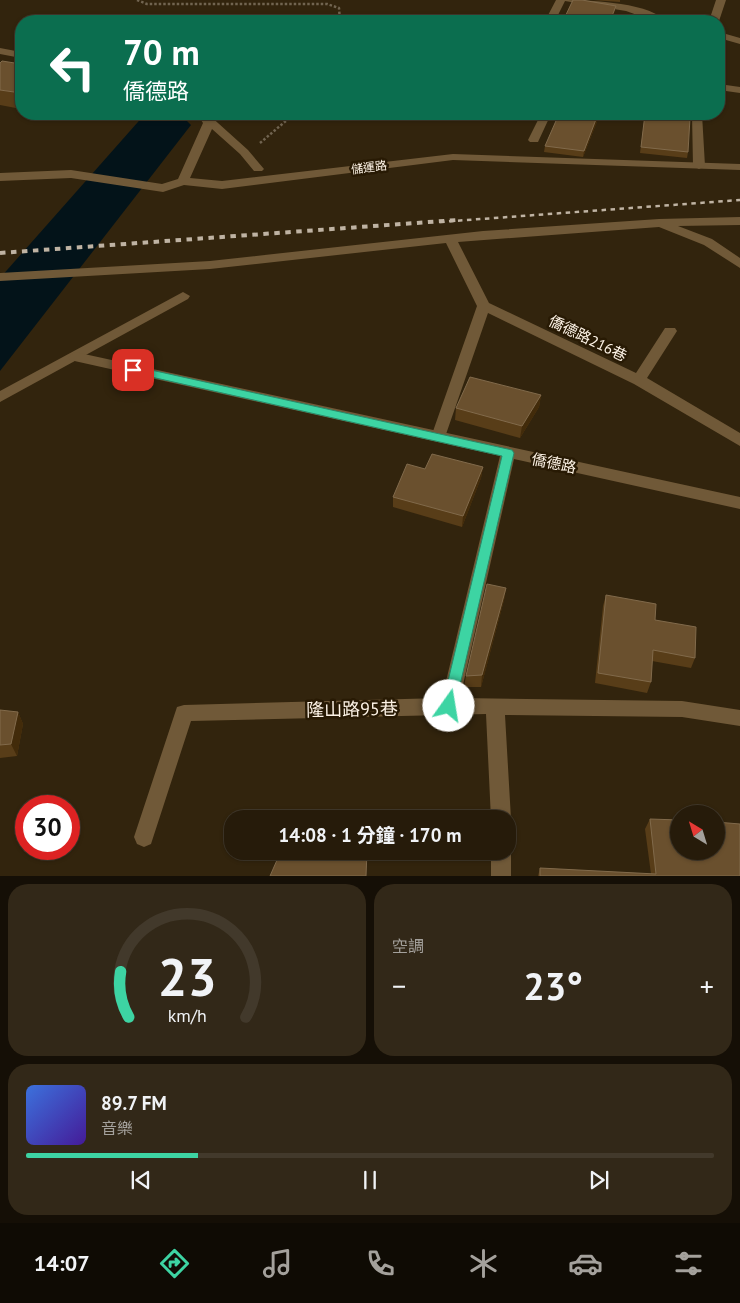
<!DOCTYPE html>
<html lang="zh-TW">
<meta charset="utf-8">
<style>
:root{--surface:#261b0a;--page:#322818;--text:#f1f3f6;--muted:#a4a19c;--line:#42392b;--accent:#3dd4a3}
body{margin:0;font-family:"PT Sans","Noto Sans TC",sans-serif;background:var(--page);color:var(--text);height:100vh;display:flex;flex-direction:column;font-size:19px;white-space:nowrap}
*{box-sizing:border-box;margin:0}
p{font-size:16px;color:var(--muted)}
.icon{flex:none;width:28px;height:28px;fill:none;stroke:currentColor;stroke-width:2;stroke-linecap:round;stroke-linejoin:round}
.map{position:relative;height:876px;overflow:hidden}
.drawer{display:flex;flex-direction:column;gap:8px;padding:8px;background:#150f06;flex:1}
.drawer>*{flex:none}
.guide{position:absolute;left:15px;top:15px;width:710px;height:105px;border-radius:20px;box-shadow:0 1px 4px #0004,0 0 0 1px var(--line);background:#0b6e4f;color:#fff;overflow:hidden}
.needle{width:32px;rotate:322deg}
.buttons{position:absolute;left:670px;top:805px;display:grid;gap:10px}
.buttons a{display:grid;place-items:center;width:55px;height:55px;border-radius:50%;background:var(--surface);box-shadow:0 1px 4px #0004,0 0 0 1px var(--line);font-size:25px}
.speed{position:absolute;left:15px;top:795px;display:flex;gap:10px;font-size:25px;font-weight:700;text-align:center}
.speed>*{display:grid;place-content:center;width:65px;height:65px;border-radius:50%;background:var(--surface);box-shadow:0 1px 4px #0004,0 0 0 1px var(--line);line-height:1}
.speed .limit{border:8px solid #d22;background:#fff;color:#111}
.pin{position:absolute;display:grid;place-items:center;width:42px;height:42px;color:#fff;margin:-21px;border-radius:10px;box-shadow:0 2px 8px #0006}
.me{position:absolute;width:55px;margin:-28px;rotate:13deg;stroke-linejoin:round;filter:drop-shadow(0 0 4px #0008)}
.turn{display:flex;align-items:center;gap:18px;height:105px;padding:0 25px;font-size:22px}
.turn .icon{width:65px;height:65px;stroke-width:2.5}
.turn b{display:block;font-size:35px;line-height:42px}
.big{font-size:38px;font-weight:700;line-height:1.1}
.drawer .card{flex:1;display:flex;flex-direction:column;justify-content:center;gap:8px;min-width:0;padding:0 18px;border-radius:20px;background:var(--page)}
.drawer .dial{align-items:center;gap:0}
.dial svg{height:130px;overflow:visible;fill:none;stroke:var(--line);stroke-width:7;stroke-linecap:round;text-anchor:middle}
.dial text{fill:var(--text);stroke:none}
.song{display:flex;align-items:center;gap:15px}
.cover{width:60px;height:60px;border-radius:8px;background:linear-gradient(135deg,hsl(220 70% 55%),hsl(260 70% 35%))}
.played{height:5px;border-radius:2px;background:linear-gradient(90deg,var(--accent) 25%,var(--line) 25%)}
.keys{display:flex;justify-content:space-around;direction:ltr}
.heat{display:flex;justify-content:space-between;align-items:center;font-size:28px;direction:ltr}
.drawer .tiles{flex:1;display:grid;gap:8px;grid-template-columns:1fr 1fr}
.card:last-child{grid-column:span 2}
.trip{position:absolute;left:224px;top:810px;width:292px;height:50px;border-radius:20px;background:var(--surface);box-shadow:0 1px 4px #0004,0 0 0 1px var(--line);font-weight:700;line-height:50px;text-align:center}
.dock{display:flex;height:80px;justify-content:space-around;align-items:center;background:#0f0b04;color:var(--muted)}
.dock .icon{width:35px;height:35px}
.dock .current{color:var(--accent)}
.dock b{font-size:22px;color:var(--text)}
.map>svg:first-child{display:block}
</style>
<div class="map">
<svg width="740" height="876" viewBox="0 0 740 876">
<rect width="100%" height="100%" fill="#32240d"/>
<!-- water -->
<path fill="#031319" d="M145 114H180L191 125 0 371V278Z"/>
<g fill="none" stroke-linecap="round" stroke-linejoin="round">
<!-- path -->
<path stroke="#716450" stroke-width="2.5" stroke-dasharray="2.5 2" stroke-linecap="butt" d="M137 0 147 4H327L339 8 340 21
M260 143 294 114"/>
<!-- lane -->
<path fill="#705938" fill-rule="evenodd" d="M556 0C584 0 644 1 665 20L654 21 626 11 565 1 555 21H545Z
M719 32 740 38V44L719 38Z
M0 48 21 52V58L0 54Z
M197 114H208L248 150 264 169 262 171H254L240 154 212 129 190 178 222 181 453 154 740 164V170L453 160 222 189 184 185 163 192 71 178 0 181V173L71 170 162 184 178 179 203 123Z
M541 114H551L538 142H530L528 140Z
M740 217V225L678 226 712 239 740 258V268L704 245 659 227 458 242 489 303 636 373 665 328H675L677 331 647 378 740 433V446L634 384 488 313 445 437 443 441H433L431 437 477 306 446 243 210 269 0 281V273L210 261 483 231 659 219Z
M183 292 190 296 188 299 0 402V391Z"/>
<!-- street -->
<path fill="#705938" fill-rule="evenodd" d="M716 0H726L719 21H709Z
M719 84 740 87V93L719 90Z
M692 114H702L705 166 699 169 693 166Z
M75 352 740 497V509L514 459 460 698 682 701 740 710V726L682 717 505 715 511 819 508 826V819H491L486 714 191 721 151 844 144 847 137 844 134 837 177 707 184 705 442 698 500 456 70 360 68 357Z
M508 844 511 851V876H491V851H508Z"/>
<!-- rail-far1 -->
<path stroke="#bfb3a3" stroke-width="2.5" stroke-dasharray="4.5 4.5" stroke-linecap="butt" d="M440 222 740 200"/>
<!-- rail -->
<path stroke="#bfb3a3" stroke-width="4" stroke-dasharray="5.5 5.5" stroke-linecap="butt" d="M0 253 457 220"/>
</g>
<!-- wall -->
<path fill="#583d18" d="M593 0H620V2Z
M0 63 21 64V109L0 105Z
M600 114 583 157 544 152 545 146Z
M645 114 688 152 687 158 640 153Z
M541 395 539 407 520 438 455 420 456 408Z
M483 467 481 478 462 527 393 507V497L425 469Z
M506 588 504 600 481 687H464L466 676Z
M606 595 655 620 695 658 691 668 652 661 651 682 647 693 595 683 603 606Z
M0 710 18 712 23 724 17 756 0 758Z
M650 819 740 876H538L540 868 651 874 645 829Z"/>
<!-- shaded-wall -->
<path fill="#422b0a" d="M616 6 615 11 611 21H610Z
M598 114H600L583 157 584 151Z
M541 395 539 407 520 438 522 426Z
M483 467 481 478 462 527 463 516Z
M506 588 504 600 481 687 482 675Z
M18 712 23 724 17 756 11 744Z"/>
<!-- building -->
<path fill="#6a502e" stroke="#816a4b" d="M573 0H582L616 6 610 21H563Z
M2 61 21 64V93L0 90V63Z
M559 114H598L584 151 545 146Z
M645 114 690 118 688 152 641 147Z
M470 377 541 395 522 426 456 408Z
M432 454 483 467 463 516 393 497 407 464 425 469Z
M487 584 506 588 482 675 466 676Z
M606 595 656 604 655 620 696 627 695 658 653 650 651 682 598 673Z
M0 710 18 712 11 744 0 745Z
M650 819 679 820V851H716V822L740 824V876H540V868L656 874Z
M281 851H367L366 876H270Z"/>
<!-- route -->
<path fill="#3dd4a3" stroke="#288a6a" d="M133 366 512 450 514 453 454 711 449 713 444 711 442 706 502 456 129 372 127 370Z"/>
<g text-anchor="middle" dominant-baseline="central" stroke-width="5" stroke-linejoin="round" paint-order="stroke">
<!-- far-street labels -->
<g font-size="12" fill="#fdf3e6" stroke="#281a04">
<text transform="translate(369 167) rotate(-7)">儲運路</text>
</g>
<!-- street labels -->
<g font-size="15" fill="#fdf3e6" stroke="#281a04">
<text transform="translate(588 338) rotate(26)">僑德路216巷</text>
<text transform="translate(554 463) rotate(12)">僑德路</text>
</g>
<!-- near-street labels -->
<g font-size="18" fill="#fdf3e6" stroke="#281a04">
<text transform="translate(352 709) rotate(-1)">隆山路95巷</text>
</g>
</g>
</svg>
<div class="buttons">
<a><svg class="needle" viewBox="-14 -14 28 28"><path d="M0-13l5 13h-10z" fill="#e53935"/><path d="M0 13l5-13h-10z" fill="#a4a19c"/></svg></a>
</div>
<div class="speed"><div class="limit">30</div></div>
<div class="pin" style="left:133px;top:370px;background:#d93025"><svg class="icon" aria-label="arrive" viewBox="0 0 24 24"><path d="M6 21V4h12l-3 4 3 4H6"/></svg></div>
<svg class="me" style="left:449px;top:706px" viewBox="-20 -20 40 40"><circle r="19" fill="#fff"/><path d="M0-13L10 11 0 6-10 11z" fill="#3dd4a3"/></svg>
<div class="trip">14:08 · 1 分鐘 · 170 m</div>
<div class="guide">
<div class="turn"><svg class="icon" aria-label="left" viewBox="0 0 24 24"><path d="M17 20v-9H6M10 6l-5 5 5 5"/></svg><div><b>70 m</b>僑德路</div></div>
</div>
</div>
<section class="drawer">
<div class="tiles">
<div class="card dial"><svg viewBox="0 0 100 80">
<path d="M14 69A42 42 0 1 1 86 69"/>
<path d="M14 69A42 42 0 0 1 9 41" stroke="#3dd4a3"/>
<text x="50" y="56" font-size="32" font-weight="700">23</text>
<text x="50" y="72" font-size="11">km/h</text>
</svg></div>
<div class="card"><p>空調</p>
<div class="heat"><a>−</a><b class="big">23°</b><a>+</a></div>
</div>
<div class="card">
<div class="song"><i class="cover"></i><div><b>89.7 FM</b><p>音樂</p></div></div>
<div class="played"></div>
<div class="keys"><svg class="icon" aria-label="previous" viewBox="0 0 24 24"><path d="M18 5L8 12l10 7zM5 5v14"/></svg><svg class="icon" aria-label="pause" viewBox="0 0 24 24"><path d="M8 5v14M16 5v14"/></svg><svg class="icon" aria-label="next" viewBox="0 0 24 24"><path d="M6 5l10 7-10 7zM19 5v14"/></svg></div>
</div>
</div>
</section>
<nav class="dock">
<b>14:07</b>
<svg class="icon current" aria-label="directions" viewBox="0 0 24 24"><path d="M12 3l9 9-9 9-9-9zM9 14v-3h6M13 9l2 2-2 2"/></svg>
<svg class="icon" aria-label="music" viewBox="0 0 24 24"><path d="M9 18V5l10-2v13"/><circle cx="6" cy="18" r="3"/><circle cx="16" cy="16" r="3"/></svg>
<svg class="icon" aria-label="phone" viewBox="0 0 24 24"><path d="M5 4h4l2 5-3 2q2 4 5 5l2-3 5 2v4C11 20 4 13 5 4z"/></svg>
<svg class="icon" aria-label="climate" viewBox="0 0 24 24"><path d="M12 3v18M4 7l16 10M4 17L20 7"/></svg>
<svg class="icon" aria-label="car" viewBox="0 0 24 24"><path d="M5 17H2v-5l4-1 3-4h7l3 4 3 1v5h-3M9 17h6M6 11h13"/><circle cx="7" cy="17" r="2"/><circle cx="17" cy="17" r="2"/></svg>
<svg class="icon" aria-label="filters" viewBox="0 0 24 24"><path d="M4 7h16M4 17h16"/><circle cx="9" cy="7" r="2"/><circle cx="15" cy="17" r="2"/></svg>
</nav>
